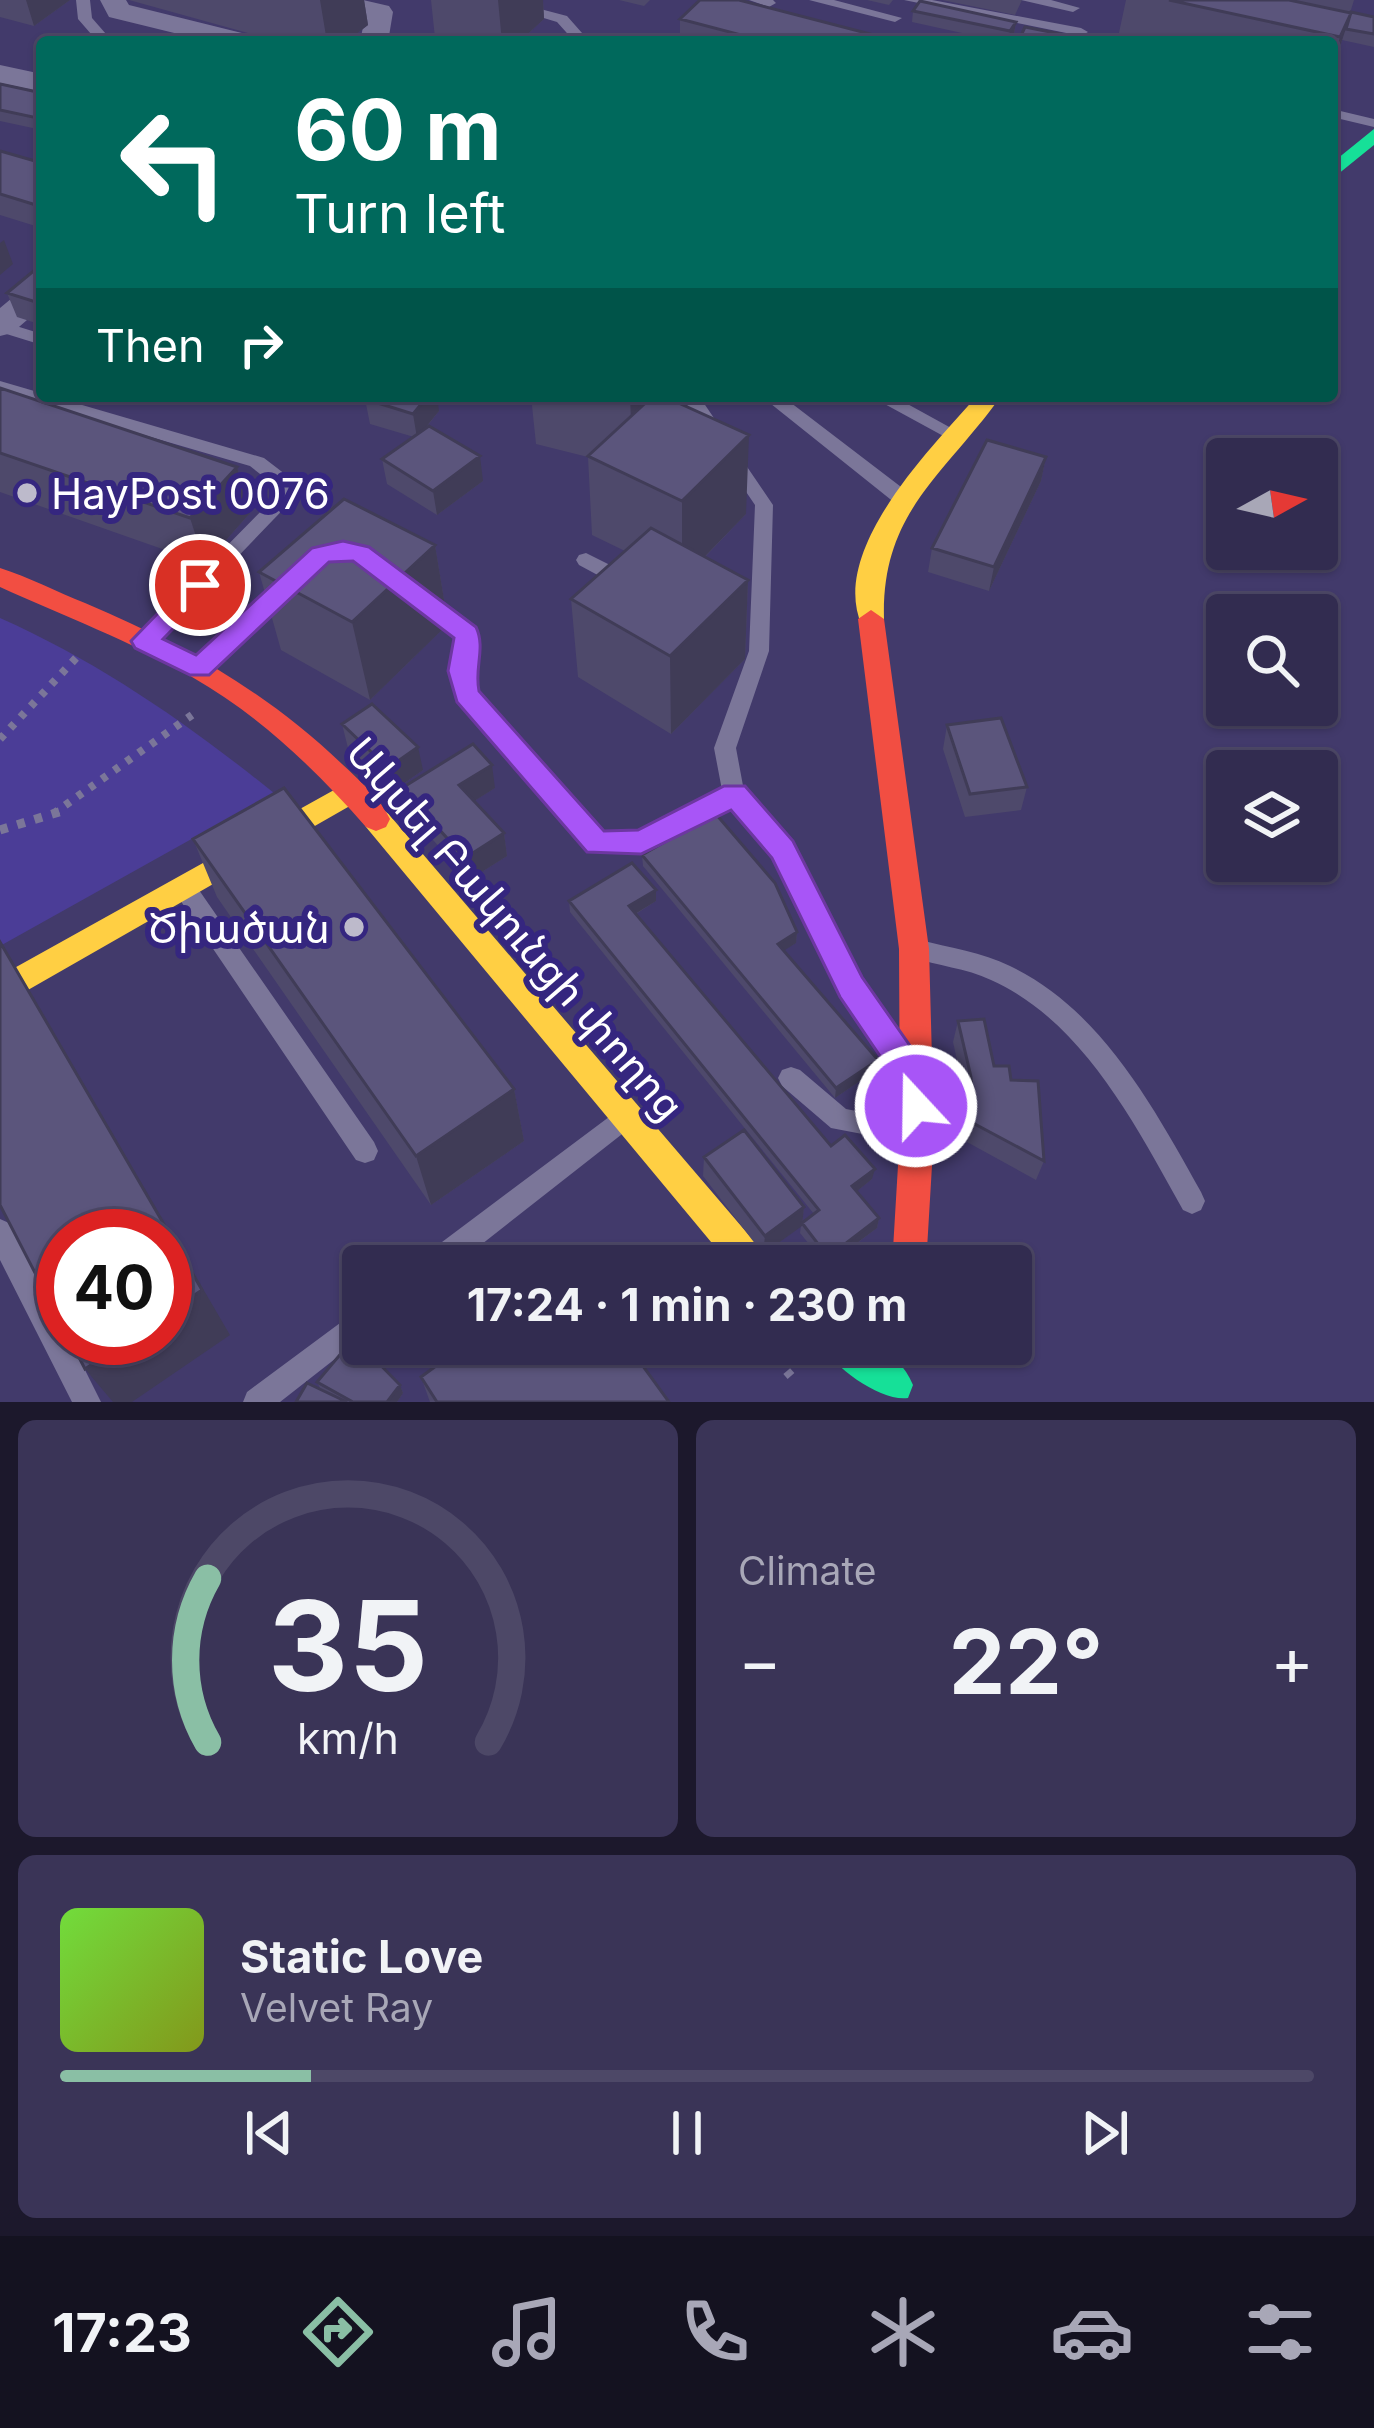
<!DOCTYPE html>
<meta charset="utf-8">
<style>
:root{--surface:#322c50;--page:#3a3457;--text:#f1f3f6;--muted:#a8a7b7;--line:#4d4867;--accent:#8abfa5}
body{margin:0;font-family:Inter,"Noto Sans Armenian",sans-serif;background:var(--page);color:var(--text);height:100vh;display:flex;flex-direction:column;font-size:45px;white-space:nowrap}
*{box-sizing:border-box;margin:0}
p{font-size:39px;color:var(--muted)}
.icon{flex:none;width:66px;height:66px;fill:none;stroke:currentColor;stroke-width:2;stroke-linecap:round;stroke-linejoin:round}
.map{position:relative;height:1402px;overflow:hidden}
.details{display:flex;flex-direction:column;gap:18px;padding:18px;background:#1c182c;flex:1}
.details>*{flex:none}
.hud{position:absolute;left:36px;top:36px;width:1302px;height:366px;border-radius:12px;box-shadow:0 3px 9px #0004,0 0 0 3px var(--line);background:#00695c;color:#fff;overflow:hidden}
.needle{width:78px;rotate:82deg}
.tools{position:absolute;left:1206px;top:438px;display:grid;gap:24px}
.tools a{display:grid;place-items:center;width:132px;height:132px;border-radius:12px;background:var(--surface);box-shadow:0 3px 9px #0004,0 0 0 3px var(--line);font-size:60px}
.speed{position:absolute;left:36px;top:1209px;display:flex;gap:24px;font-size:60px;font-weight:700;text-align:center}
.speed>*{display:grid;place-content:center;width:156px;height:156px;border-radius:50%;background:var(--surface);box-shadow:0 3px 9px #0004,0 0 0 3px var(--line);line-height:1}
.speed .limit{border:18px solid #d22;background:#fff;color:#111}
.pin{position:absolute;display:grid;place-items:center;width:102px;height:102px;color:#fff;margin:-51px;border:6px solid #fff;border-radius:50%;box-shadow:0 3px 12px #0007}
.me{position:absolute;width:132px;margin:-66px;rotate:339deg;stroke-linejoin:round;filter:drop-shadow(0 0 9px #0008)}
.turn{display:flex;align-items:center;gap:42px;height:252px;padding:0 60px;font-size:54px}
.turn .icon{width:156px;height:156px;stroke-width:2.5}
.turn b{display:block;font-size:84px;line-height:102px}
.then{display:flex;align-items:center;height:114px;padding:0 60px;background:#0003;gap:24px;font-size:45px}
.big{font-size:90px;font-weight:700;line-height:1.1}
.details .widget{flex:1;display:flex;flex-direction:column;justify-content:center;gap:18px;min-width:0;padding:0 42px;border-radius:18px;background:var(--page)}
.details .dial{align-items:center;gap:0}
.dial svg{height:312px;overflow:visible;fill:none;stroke:var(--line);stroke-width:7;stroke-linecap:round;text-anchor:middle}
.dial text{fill:var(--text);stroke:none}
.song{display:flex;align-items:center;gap:36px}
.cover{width:144px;height:144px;border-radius:18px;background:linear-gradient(135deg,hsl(100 70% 55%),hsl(70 70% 35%))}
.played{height:12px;border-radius:6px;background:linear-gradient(90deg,var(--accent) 20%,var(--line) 20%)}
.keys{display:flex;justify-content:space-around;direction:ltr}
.heat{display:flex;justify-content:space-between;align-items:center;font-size:66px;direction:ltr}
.details .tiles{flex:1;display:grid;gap:18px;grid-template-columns:1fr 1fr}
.widget:last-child{grid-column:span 2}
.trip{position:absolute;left:342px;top:1245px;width:690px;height:120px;border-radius:12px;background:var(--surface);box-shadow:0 3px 9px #0004,0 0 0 3px var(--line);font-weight:700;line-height:120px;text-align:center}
.menu{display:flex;height:192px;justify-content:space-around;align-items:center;background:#141220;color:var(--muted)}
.menu .icon{width:84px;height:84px}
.menu .active{color:var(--accent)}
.menu b{font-size:54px;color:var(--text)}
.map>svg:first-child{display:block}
</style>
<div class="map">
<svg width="1374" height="1402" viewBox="0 0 1374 1402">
<rect width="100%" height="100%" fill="#423a6b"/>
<!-- green -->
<path fill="#4b3d97" d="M0 618C101 663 188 724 274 793L0 946Z"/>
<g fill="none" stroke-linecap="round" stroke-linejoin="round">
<!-- path-far1 -->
<path stroke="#7b7699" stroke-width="8" stroke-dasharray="6 9" stroke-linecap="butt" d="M0 739 77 657
M53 814 192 715"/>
<!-- path -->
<path stroke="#7b7699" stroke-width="9" stroke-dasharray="8 10" stroke-linecap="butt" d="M0 830 62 811
M763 1344 791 1376"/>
<!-- lane -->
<path fill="#7b7699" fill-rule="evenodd" d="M76 0H90L92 18 113 42H98L78 19Z
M484 0H506L567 16 590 42H575L557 22Z
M749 0H773L776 3 769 7Z
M809 0H834L902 18 895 22Z
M904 0H932L1081 28 1088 32 1081 36Z
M1021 0H1051L1080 8 1073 12Z
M1332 109 1374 119V127L1332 117Z
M0 321 42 334V345L0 332Z
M0 381 264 458 294 481 298 494 152 646H138L135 641 138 636 279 493 278 488 250 466 0 393Z
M681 396H699L773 505 769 651 736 748 744 791 791 842 861 980 903 1042 906 1050 903 1058 894 1061 885 1058 843 994 775 855 731 806 641 852 589 850 460 701 454 679 456 636 415 602 418 597C430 595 434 599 445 606 495 644 469 639 477 692L603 834H638L722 790 714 748 749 651 755 505Z
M761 396H782L909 493 911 498 909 503H895Z
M870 396H893L962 434 953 440 947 438Z
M586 553 632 576 635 581 632 586H618L579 565 576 560 579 555Z
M286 580 293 582 296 587 293 592 206 673H192L189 668 192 663 279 582Z
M184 877 192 880 374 1142 378 1151 374 1160 365 1163 356 1160 176 894 172 887 176 880Z
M920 940C950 948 982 952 1010 966 1101 1009 1154 1108 1201 1192L1205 1201 1201 1210 1192 1214 1183 1210C1136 1126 1083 1021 991 980 966 968 937 966 912 957L908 950 912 943Z
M791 1067 800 1070 846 1109 913 1122 917 1130 913 1138 904 1142 831 1128 782 1086 778 1078 782 1070Z
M617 1111 626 1115 630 1123 626 1131 454 1266H418L422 1257Z
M0 1219 9 1223 63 1326V1338H69L101 1402H72L0 1260Z
M363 1306V1337L280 1402H243L247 1392Z"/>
<!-- street -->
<path fill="#7b7699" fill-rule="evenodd" d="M100 0H126L129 5 254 36 258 42H211L109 17Z
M317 0H363L389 6 393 12 388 42H360L365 17 321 6Z
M0 65 42 74V92L0 83Z
M42 280V307L12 333 0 336V308L30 283Z"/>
<!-- fast -->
<path fill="#16e098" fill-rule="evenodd" d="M1374 129V145L1332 179V163Z
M823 1344C860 1344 897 1345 913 1385L908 1398C882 1402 833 1368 823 1344Z"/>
<!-- slow -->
<path fill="#ffcf43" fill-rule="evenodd" d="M977 396H1001C945 475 881 511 884 619L871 628 862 626C828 550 932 447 977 396Z
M352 780 362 783 366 791 362 799 0 1006V976Z
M376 807 386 811 765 1254 770 1266H731L366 827 362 819 366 811Z"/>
<!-- jam -->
<path fill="#f24e42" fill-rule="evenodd" d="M0 568C29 577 57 592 85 603 182 644 265 691 342 764 359 780 380 798 390 819L386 827 376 831 366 827C316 770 259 715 192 677 131 641 64 616 0 587Z
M871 610 884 619 929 949 934 1132 926 1266H892L900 1132 899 949 858 619Z"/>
</g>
<!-- wall -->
<path fill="#4e496b" d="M0 0H70L34 26 0 17Z
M129 0H364L368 25 346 42H280Z
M431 0H543L544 19 519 42H451L435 38Z
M619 0H650L644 6Z
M867 0H893L889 5Z
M942 0H1022L1015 15Z
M1126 0H1354L1350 13 1374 17V47L1342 40 1332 71V42H1117Z
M913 11 1016 22 1014 34 1009 42H1003L912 22Z
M680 19 901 42H680Z
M0 84 42 93V130L0 121Z
M0 151 42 163V228L0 215Z
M42 264V325L17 317 7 293Z
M0 388 237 467 250 513 205 564 0 492Z
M531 396H670V399L746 514 705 557 748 580 745 659 671 734 578 677 571 599 625 551 592 535 588 457 536 444Z
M365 399 439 411 425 429 483 481 437 515 387 484 382 459 414 437 370 424Z
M1046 457 1041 481 989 591 928 572 932 548Z
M435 545 448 624 370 700 281 650 259 572Z
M342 724 423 770 393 791 348 748Z
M947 725 1027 787 1021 810 965 817 943 749Z
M402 788H495L474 801 504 833 507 856 469 880 407 811Z
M193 839 514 1089 524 1141 431 1205 217 897Z
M642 855 797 932 796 943 784 950 878 1060 876 1070 835 1098 643 866Z
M656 890V901L636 914 831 1146 872 1179 857 1191 879 1218 877 1228 827 1266 800 1233 801 1226 763 1254 703 1176 704 1157 804 1207 802 1223 814 1214 570 912 569 901Z
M958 1021 994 1066 1011 1080 1044 1161 1036 1180 967 1142 965 1097 953 1042Z
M421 1377 669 1402H430Z
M317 1382 400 1385 403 1393 397 1402H296L321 1390Z"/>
<!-- shaded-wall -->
<path fill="#403c57" d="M26 0H70L34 26Z
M320 0H364L368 25 346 42H327Z
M498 0H543L544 19 519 42H502Z
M1351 13 1332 71V61L1340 37Z
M1016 22 1014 34 1008 42 1010 31Z
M42 200V221L36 205Z
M4 240 13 264 0 275V243Z
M428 396H437L439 411 417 438 413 414Z
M630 396H670V402L633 468Z
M749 435 746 514 682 580V501Z
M480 456 483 481 437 515 433 491Z
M1046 457 1041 481 989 591 994 567Z
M237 467 250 513 205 564 190 518Z
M435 545 448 624 370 700 352 622Z
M748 580 745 659 671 734 670 656Z
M418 747 423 770 393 791 388 768Z
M492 765 495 788 463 808 459 785Z
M504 833 507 856 469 880 465 858Z
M656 890V901L630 917 629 906Z
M797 932 796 943 777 955 778 944Z
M0 941 230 1335 132 1402H113L85 1369 131 1338H165V1315Z
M878 1060 876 1070 835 1098 836 1088Z
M514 1089 524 1141 431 1205 416 1156Z
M875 1169 872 1179 851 1196 852 1186Z
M804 1207 802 1226 763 1254 765 1236Z
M879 1218 877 1228 826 1266 828 1257Z
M400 1385 403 1393 397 1402H387Z"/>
<!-- building -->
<path fill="#5b557c" stroke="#403c57" stroke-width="3" d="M700 0H739L901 42H768L680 19Z
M1169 0H1289L1351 13 1340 37Z
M920 1 1016 22 1010 31 913 11Z
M1351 12 1374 17V34L1346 29Z
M1025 27 1101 42H1018Z
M0 84 42 93V119L0 110Z
M0 151 42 163V200L36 205 0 194Z
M42 264V300L39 303 7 293Z
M0 388 237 467 190 518 0 453Z
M368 396H428L413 414 365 399Z
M653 396H663L749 435 682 501 588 456Z
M429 426 480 456 433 491 382 459Z
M987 440 1046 457 994 567 932 548Z
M344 499 435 545 352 622 259 572Z
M651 528 748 580 670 656 571 599Z
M372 704 418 747 388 768 342 724Z
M1001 718 1027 787 970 794 947 725Z
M473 744 492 765 459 785 504 833 465 858 402 788Z
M284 788 514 1089 416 1156 193 839Z
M715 813 775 883 797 932 778 944 878 1060 836 1088 642 855Z
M632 863 656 890 629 906 831 1146 845 1135 875 1169 852 1186 879 1218 828 1257 802 1223 819 1210 569 901Z
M0 942 202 1290 165 1315V1236H63V1327L0 1205Z
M984 1019 994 1066H1009L1011 1080 1038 1081 1044 1161 973 1123 971 1077 958 1021Z
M744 1130 804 1207 765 1236 704 1157Z
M69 1338H131L85 1369Z
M354 1338 400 1385 387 1402H353L317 1382Z
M466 1344H627L669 1402H437L421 1377Z
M307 1383 347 1402H296Z"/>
<!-- route -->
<path fill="#a855f7" stroke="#6d37a1" stroke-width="3" d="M343 541 369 547 476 627C486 648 474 668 479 691L604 831 638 830 724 786H745L793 841 862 977 927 1070 933 1106 928 1117 916 1122 905 1117 899 1084 840 997 772 858 731 810 641 854 587 852 457 702 448 671 454 638 353 561 329 562 209 675H190L135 648 131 641 191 579 200 576 213 585 209 592 163 639 196 655 312 548Z"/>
<!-- markers -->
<g fill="#bdbacb" stroke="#35267f" stroke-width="4.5">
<circle cx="27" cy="493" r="12"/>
<circle cx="354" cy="927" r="12"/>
</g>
<g text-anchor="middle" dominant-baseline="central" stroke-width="12" stroke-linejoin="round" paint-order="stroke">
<!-- poi labels -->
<g font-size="42" fill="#fff" stroke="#35267f" text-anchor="start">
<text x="51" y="493">HayPost 0076</text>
<text x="330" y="927" text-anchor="end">Ծիածան</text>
</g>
<!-- street labels -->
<g font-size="42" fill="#fff" stroke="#35267f">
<text transform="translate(516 928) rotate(49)">Ակսել Բակունցի փողոց</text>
</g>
</g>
</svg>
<div class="tools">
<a><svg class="needle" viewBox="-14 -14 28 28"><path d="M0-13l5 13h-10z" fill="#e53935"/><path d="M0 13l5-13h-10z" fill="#a8a7b7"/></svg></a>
<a><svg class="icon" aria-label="search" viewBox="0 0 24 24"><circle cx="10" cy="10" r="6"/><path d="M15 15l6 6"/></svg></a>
<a><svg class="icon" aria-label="layers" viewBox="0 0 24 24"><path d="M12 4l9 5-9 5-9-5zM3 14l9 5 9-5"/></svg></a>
</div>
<div class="speed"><div class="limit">40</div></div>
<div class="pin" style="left:200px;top:585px;background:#d93025"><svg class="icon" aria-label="arrive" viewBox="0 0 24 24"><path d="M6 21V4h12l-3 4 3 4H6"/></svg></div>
<svg class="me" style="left:916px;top:1106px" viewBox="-20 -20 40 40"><circle r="17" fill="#a855f7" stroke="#fff" stroke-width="3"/><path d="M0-11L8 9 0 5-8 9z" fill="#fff"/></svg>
<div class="trip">17:24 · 1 min · 230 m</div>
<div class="hud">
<div class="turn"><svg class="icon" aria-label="left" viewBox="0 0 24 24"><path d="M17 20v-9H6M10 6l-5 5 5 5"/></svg><div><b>60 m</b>Turn left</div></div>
<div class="then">Then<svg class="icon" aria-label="right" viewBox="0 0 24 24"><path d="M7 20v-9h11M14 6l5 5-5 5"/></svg></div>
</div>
</div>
<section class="details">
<div class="tiles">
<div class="widget dial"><svg viewBox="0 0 100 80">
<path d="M14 69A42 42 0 1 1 86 69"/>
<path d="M14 69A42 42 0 0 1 14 27" stroke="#8abfa5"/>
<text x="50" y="56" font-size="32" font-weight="700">35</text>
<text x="50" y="72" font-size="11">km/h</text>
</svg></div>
<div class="widget"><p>Climate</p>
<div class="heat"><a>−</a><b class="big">22°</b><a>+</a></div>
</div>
<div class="widget">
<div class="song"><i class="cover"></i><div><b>Static Love</b><p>Velvet Ray</p></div></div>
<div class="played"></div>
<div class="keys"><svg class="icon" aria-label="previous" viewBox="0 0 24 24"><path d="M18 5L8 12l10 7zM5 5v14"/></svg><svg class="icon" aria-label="pause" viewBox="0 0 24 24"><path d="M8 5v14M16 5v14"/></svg><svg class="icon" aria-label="next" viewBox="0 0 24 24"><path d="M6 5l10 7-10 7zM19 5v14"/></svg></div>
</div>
</div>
</section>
<nav class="menu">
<b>17:23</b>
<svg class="icon active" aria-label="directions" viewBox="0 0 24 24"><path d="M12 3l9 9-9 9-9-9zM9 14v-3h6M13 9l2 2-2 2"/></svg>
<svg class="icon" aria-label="music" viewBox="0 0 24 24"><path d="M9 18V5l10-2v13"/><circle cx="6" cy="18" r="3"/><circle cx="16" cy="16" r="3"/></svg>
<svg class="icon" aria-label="phone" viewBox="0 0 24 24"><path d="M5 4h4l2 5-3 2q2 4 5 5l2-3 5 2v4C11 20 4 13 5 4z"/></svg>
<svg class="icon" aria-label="climate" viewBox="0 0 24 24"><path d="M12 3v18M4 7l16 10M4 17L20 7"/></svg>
<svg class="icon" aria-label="car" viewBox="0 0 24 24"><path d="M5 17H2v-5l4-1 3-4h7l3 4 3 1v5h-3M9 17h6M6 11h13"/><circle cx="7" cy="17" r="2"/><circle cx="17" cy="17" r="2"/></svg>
<svg class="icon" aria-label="filters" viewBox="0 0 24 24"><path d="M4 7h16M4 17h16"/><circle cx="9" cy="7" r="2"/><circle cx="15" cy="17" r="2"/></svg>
</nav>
